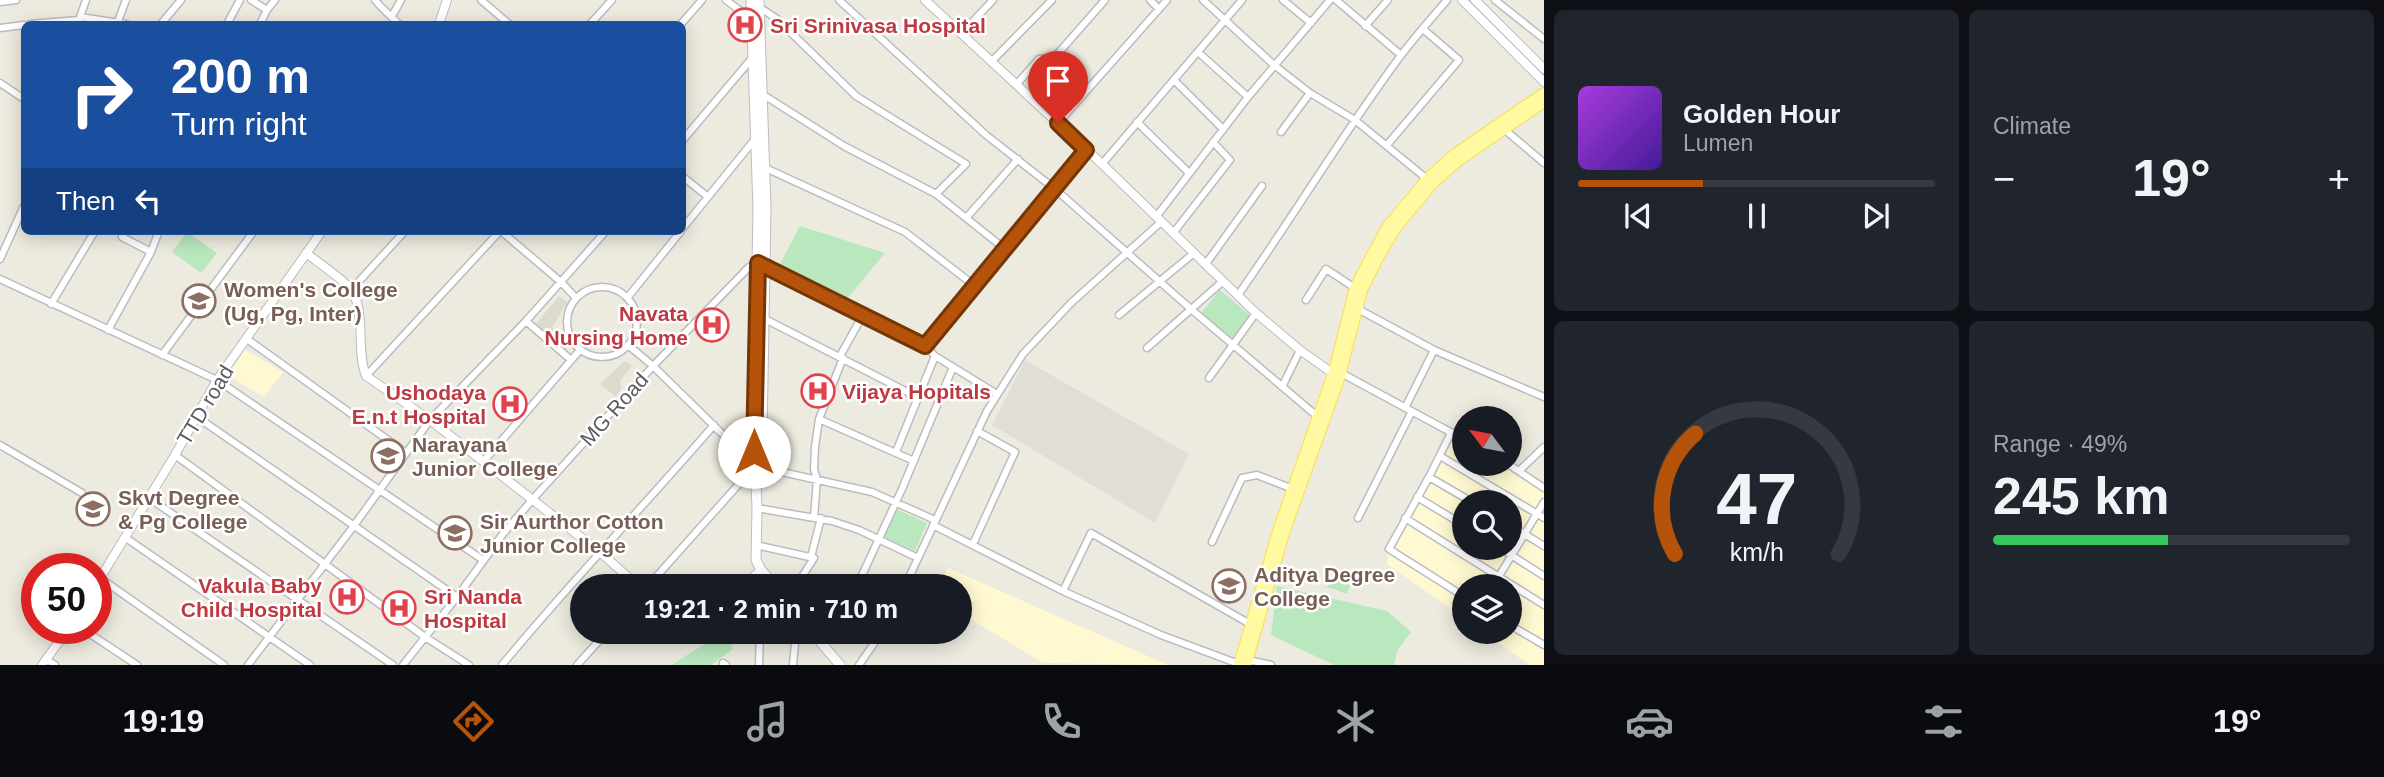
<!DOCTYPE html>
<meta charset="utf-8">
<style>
:root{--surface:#171b24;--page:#20242c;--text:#f1f3f6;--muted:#9ea1a6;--line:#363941;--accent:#b45309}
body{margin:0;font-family:Arial,sans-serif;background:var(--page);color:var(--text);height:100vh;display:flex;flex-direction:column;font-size:26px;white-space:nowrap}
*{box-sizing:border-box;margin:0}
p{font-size:23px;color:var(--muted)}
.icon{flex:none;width:38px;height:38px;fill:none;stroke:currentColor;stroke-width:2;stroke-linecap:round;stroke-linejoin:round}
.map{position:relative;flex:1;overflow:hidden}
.sheet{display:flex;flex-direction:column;gap:10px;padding:10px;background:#0d0f14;width:840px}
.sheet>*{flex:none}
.hud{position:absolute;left:21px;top:21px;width:665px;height:214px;border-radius:10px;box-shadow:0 4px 18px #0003;background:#1a4fa0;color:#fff;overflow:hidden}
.needle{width:46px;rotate:302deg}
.controls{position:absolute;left:1452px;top:406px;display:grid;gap:14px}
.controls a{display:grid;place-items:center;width:70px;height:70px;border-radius:50%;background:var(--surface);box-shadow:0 4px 18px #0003;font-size:35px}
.speed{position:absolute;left:21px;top:553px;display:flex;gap:14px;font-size:35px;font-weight:700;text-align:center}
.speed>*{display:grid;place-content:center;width:91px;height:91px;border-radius:50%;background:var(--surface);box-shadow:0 4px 18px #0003;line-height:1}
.speed .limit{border:10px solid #d22;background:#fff;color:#111}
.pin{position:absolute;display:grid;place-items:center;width:60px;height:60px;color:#fff;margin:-72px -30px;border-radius:50% 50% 50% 0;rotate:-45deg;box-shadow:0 0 7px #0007}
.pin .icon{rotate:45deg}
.me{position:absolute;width:77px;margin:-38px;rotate:0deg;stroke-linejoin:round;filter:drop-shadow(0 0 5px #0008)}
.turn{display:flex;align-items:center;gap:24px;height:147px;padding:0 35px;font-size:32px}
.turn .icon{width:91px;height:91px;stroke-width:2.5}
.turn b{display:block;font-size:49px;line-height:60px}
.then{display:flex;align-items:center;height:66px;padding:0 35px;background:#0003;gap:14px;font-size:26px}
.big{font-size:52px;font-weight:700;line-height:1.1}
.sheet .card{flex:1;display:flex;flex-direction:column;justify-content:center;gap:10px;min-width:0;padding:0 24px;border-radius:10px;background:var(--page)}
.sheet .dial{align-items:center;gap:0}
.dial svg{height:182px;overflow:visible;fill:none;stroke:var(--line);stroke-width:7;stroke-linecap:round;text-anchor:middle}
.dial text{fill:var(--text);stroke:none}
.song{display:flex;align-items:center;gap:21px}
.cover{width:84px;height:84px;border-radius:10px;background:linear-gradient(135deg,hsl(280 70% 55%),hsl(260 70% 35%))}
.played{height:7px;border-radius:4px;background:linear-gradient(90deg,var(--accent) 35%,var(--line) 35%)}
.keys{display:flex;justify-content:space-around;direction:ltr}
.heat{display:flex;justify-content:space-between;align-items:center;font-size:38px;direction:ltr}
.charge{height:10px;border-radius:5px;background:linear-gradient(90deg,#34c759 49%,var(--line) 0)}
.sheet .tiles{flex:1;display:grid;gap:10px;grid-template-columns:repeat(2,1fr)}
.trip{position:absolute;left:570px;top:574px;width:402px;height:70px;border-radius:35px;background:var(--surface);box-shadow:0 4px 18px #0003;font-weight:700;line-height:70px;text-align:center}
.menu{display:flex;height:112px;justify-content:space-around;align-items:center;background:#090b0e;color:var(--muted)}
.menu .icon{width:49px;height:49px}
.menu .on{color:var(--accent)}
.menu b{font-size:32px;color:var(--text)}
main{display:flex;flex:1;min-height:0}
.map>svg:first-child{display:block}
</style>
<main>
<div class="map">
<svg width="1544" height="665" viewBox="0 0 1544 665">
<rect width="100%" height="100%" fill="#edebdf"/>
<!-- commercial -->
<path fill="#fff9d2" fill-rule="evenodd" d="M245 350 283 372 264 397 227 375Z
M1451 433 1465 441V464H1502L1544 489V665H1530L1483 632H1510V586H1465V619L1387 564 1389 549ZM1465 502H1510V548H1465Z
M948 568 1168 665 1043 663 961 613V586H938Z"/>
<!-- industrial -->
<path fill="#e0ded7" d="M1025 360 1189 454 1155 523 992 425Z"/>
<!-- education -->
<path fill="#dcdbce" d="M559 296 567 302 552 328 569 347 565 350 536 324Z
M625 361 632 366 620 381 621 390 616 397 600 384Z"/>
<!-- green -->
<path fill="#b9e7be" d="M800 226 885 253 846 300 839 299 779 266Z
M187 232 217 253 201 273 172 252Z
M1220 290 1251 316 1233 339 1201 313Z
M896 509 927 523 915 551 883 537Z
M1332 577 1350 585 1347 594 1327 587Z
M1277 586 1387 611 1411 632 1397 651 1394 665H1334L1271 635Z
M723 632H734L732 650 711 665H672Z"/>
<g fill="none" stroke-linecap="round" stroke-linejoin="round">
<defs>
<path id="minor" d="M251 0 267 10
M375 0C383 10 391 16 399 24
M481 0 509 24
M726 0 751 19
M839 0 986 135 1055 189 1192 310 1318 417
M1150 0 1159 9
M1203 0 1274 65 1310 93 1355 120 1427 179
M1283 0 1311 23
M1336 0 1401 55
M1495 0 1544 39
M0 2 16 0
M759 7 777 19 856 96 966 164 936 194
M392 16 401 0
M80 17 126 24
M79 20 86 0
M30 24 79 20
M117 24 126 0
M161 24 181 0
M227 24 240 0
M260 24 267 10 275 0
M590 24 612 0
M681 24 702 0
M1365 26 1388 0
M0 28 24 25
M961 34 993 0
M1198 52 1248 97
M991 62 1052 0
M1174 80 1223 129
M0 83 24 99
M1016 85 1039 59 1054 58 1105 0
M762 94 844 146 936 194 1005 249
M1137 122 1189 173
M1058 123 1167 0
M1504 129 1544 163
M1281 132 1310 93
M682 141 753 57
M1387 145 1459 60 1423 29
M1102 164 1242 0
M761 166 905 232 975 286
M682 176 708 197
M967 217 1018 159
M1156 217 1248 97 1330 0
M682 229 755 139
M125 231 122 237 151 252
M501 231 562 283 576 298
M1174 232 1230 160 1213 142
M0 259 24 206
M1205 265 1262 186
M0 279 217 380 483 560
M567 322a35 35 0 1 1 70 0a35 35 0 1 1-70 0Z
M351 290 405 231
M1238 295C1293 217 1342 135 1399 58 1414 38 1431 19 1447 0
M628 297 681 231
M1306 300 1326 269 1355 288
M51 304 95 231
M1356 308 1434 350 1544 397
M1119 315 1194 253
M765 319 917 397
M526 321 570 359
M108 330 151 252 159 231
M247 339 406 453
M628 345 653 366 755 466 872 492 935 520
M925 346 1086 151
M1147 348 1222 282
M162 355 254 231
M840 356 863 315
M1341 373 1465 440
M366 376 500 231
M1209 378 1256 313
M1282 387 1300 350
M1405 408 1434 350
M197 417 457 597
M819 419 914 461
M1451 433 1429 477 1389 549 1465 597
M0 445 82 493
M896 452 935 356
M175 455 425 637 469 665
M1440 456 1544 518
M483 462 580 350
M1508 464 1544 488
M1520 470 1544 447
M1429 477 1472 502
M1417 497 1465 526
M149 498 393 665
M757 508 832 521 859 530 918 558
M814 518 817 479 814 469 815 447 819 419 843 358
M1358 518 1411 413
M1405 518 1544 605
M933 525 1063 591 1161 635 1239 664 1248 660 1271 665
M1510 525 1544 546
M126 538 310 665
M1212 542 1242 478 1257 475 1293 489
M973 544 1015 452 977 431
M756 545 814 558 796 586
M1500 548 1544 576
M811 557 821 518
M761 570V586
M100 578 224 665
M648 586 755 466
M857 586 902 489 953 367
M905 586 987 411 1023 354 1071 303 1161 222
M1493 586 1544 502
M1063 591 1091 533 1250 624
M1510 625 1544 645
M81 628 137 665
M817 639 828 632
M46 659 55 665
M723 663 726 665
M248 665 353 527 430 420 526 321 606 231
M403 665 457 597 502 535 532 500 653 366 749 267 758 263 925 346 935 356 997 394
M502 665C570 583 644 506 714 425
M577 665 607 632
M759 665 760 632
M793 665 796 632
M859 665 882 632"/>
<path id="tertiary" d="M925 0 1102 164 1256 313 1300 350 1328 370 1338 372
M1462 0 1544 82
M1475 0 1544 69
M439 24 447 0
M306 253C316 261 345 280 352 291 366 314 356 351 366 376L430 420 601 553 638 586
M96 585 175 455 217 380 322 231
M742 586 761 570
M42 665 69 628"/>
<path id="secondary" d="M751 0 758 209 754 438 757 508 756 560 761 570 776 586
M758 454 762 437 766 208 759 0
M812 632 840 665"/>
<path id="primary" d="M1239 665 1278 531 1334 371 1355 288 1372 255 1388 226 1427 179 1455 154 1544 93
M1246 665 1284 533 1339 379 1362 290 1378 258 1394 230 1432 184 1459 160 1544 102"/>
</defs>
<!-- minor casing -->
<use href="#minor" stroke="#babcc2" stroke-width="9"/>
<!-- tertiary casing -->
<use href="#tertiary" stroke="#babcc2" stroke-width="10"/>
<!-- secondary casing -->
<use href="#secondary" stroke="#babdc5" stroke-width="11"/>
<!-- primary casing -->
<use href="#primary" stroke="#fcdd49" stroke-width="12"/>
<!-- minor -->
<use href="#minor" stroke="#fff" stroke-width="6"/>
<!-- tertiary -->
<use href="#tertiary" stroke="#fff" stroke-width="8"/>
<!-- secondary -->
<use href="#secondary" stroke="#fff" stroke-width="9"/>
<!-- primary -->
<use href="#primary" stroke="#fffaa2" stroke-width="10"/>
</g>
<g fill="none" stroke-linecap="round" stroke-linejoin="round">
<defs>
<path id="route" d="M754 452 758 263 925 346 1086 150 1058 123"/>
</defs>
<!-- route casing -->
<use href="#route" stroke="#753606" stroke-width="18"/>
<!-- route -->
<use href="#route" stroke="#b45309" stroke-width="12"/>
</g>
<!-- icons -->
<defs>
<symbol id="hospital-ring" viewBox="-11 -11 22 22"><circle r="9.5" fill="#fff" stroke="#e0444e" stroke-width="1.5"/><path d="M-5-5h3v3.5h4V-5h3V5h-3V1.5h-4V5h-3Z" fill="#e0444e"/></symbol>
<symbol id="university-ring" viewBox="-11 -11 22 22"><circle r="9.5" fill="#fff" stroke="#8d6e63" stroke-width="1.5"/><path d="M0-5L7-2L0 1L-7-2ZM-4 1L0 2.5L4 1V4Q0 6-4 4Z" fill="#8d6e63"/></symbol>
</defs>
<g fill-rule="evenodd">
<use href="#hospital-ring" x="726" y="6" width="38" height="38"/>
<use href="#university-ring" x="180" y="282" width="38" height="38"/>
<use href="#hospital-ring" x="693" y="306" width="38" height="38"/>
<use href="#hospital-ring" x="799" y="372" width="38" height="38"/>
<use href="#hospital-ring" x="491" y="385" width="38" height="38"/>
<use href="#university-ring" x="369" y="437" width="38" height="38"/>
<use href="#university-ring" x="74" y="490" width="38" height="38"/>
<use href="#university-ring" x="436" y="514" width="38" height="38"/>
<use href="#university-ring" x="1210" y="567" width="38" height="38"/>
<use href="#hospital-ring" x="328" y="578" width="38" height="38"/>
<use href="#hospital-ring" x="380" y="589" width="38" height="38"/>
</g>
<g text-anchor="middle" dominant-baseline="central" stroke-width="5" stroke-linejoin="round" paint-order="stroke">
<!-- health labels -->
<g font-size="21" font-weight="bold" fill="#be3a42" stroke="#fff" text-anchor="start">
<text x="770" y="25">Sri Srinivasa Hospital</text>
<text x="688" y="313" text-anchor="end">Navata<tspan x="688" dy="24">Nursing Home</tspan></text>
<text x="842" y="391">Vijaya Hopitals</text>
<text x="486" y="392" text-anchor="end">Ushodaya<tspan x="486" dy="24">E.n.t Hospital</tspan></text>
<text x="322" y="585" text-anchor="end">Vakula Baby<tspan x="322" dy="24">Child Hospital</tspan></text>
<text x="424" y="596">Sri Nanda<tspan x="424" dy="24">Hospital</tspan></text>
</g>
<!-- education labels -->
<g font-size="21" font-weight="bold" fill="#785e54" stroke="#fff" text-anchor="start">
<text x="224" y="289">Women's College<tspan x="224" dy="24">(Ug, Pg, Inter)</tspan></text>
<text x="412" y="444">Narayana<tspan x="412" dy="24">Junior College</tspan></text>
<text x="118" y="497">Skvt Degree<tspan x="118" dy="24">&amp; Pg College</tspan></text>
<text x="480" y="521">Sir Aurthor Cotton<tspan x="480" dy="24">Junior College</tspan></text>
<text x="1254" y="574">Aditya Degree<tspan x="1254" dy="24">College</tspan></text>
</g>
<!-- street labels -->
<g font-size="21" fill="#585b62" stroke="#fff">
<text transform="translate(205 405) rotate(-59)">TTD road</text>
<text transform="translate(614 409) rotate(-48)">MG Road</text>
</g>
</g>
</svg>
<div class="controls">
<a><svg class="needle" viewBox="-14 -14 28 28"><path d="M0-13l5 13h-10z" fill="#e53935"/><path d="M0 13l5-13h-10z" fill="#9ea1a6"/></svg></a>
<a><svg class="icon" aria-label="search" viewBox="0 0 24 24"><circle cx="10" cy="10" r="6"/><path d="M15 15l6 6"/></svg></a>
<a><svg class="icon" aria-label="layers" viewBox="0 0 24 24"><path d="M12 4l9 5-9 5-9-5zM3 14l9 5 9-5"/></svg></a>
</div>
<div class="speed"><div class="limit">50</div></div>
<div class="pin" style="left:1058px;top:123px;background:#d93025"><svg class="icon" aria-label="arrive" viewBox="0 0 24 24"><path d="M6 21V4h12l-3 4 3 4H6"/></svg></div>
<svg class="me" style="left:754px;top:452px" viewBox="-20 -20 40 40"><circle r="19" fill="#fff"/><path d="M0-13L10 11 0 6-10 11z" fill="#b45309"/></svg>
<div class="trip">19:21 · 2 min · 710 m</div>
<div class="hud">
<div class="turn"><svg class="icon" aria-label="right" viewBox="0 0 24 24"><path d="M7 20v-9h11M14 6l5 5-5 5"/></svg><div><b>200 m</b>Turn right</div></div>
<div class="then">Then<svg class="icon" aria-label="left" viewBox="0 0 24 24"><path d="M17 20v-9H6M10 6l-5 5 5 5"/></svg></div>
</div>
</div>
<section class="sheet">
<div class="tiles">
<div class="card">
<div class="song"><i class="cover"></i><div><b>Golden Hour</b><p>Lumen</p></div></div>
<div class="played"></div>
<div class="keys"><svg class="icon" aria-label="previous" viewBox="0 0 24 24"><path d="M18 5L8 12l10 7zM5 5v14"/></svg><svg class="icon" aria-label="pause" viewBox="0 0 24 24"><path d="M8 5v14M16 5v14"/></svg><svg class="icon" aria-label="next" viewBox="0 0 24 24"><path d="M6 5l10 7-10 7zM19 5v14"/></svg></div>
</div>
<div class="card"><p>Climate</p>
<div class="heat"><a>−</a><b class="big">19°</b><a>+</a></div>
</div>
<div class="card dial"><svg viewBox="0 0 100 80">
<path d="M14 69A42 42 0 1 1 86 69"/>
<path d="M14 69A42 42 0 0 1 23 16" stroke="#b45309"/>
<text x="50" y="56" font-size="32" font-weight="700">47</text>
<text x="50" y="72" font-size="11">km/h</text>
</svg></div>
<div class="card"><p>Range · 49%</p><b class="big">245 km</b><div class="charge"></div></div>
</div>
</section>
</main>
<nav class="menu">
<b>19:19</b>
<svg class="icon on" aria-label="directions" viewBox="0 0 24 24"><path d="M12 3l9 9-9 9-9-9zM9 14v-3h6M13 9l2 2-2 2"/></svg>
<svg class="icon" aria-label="music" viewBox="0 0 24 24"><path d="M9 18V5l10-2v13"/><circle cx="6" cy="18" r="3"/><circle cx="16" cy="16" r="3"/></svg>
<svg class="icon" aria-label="phone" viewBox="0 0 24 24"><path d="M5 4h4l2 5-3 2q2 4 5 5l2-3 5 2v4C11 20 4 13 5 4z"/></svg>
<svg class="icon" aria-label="climate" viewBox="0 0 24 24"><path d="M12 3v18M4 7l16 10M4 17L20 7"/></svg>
<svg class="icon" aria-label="car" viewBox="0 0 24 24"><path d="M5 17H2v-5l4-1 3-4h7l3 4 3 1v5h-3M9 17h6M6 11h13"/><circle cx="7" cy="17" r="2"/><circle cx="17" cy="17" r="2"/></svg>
<svg class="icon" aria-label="filters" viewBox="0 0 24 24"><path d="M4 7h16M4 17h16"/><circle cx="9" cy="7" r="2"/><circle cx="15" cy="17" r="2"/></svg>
<b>19°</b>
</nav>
